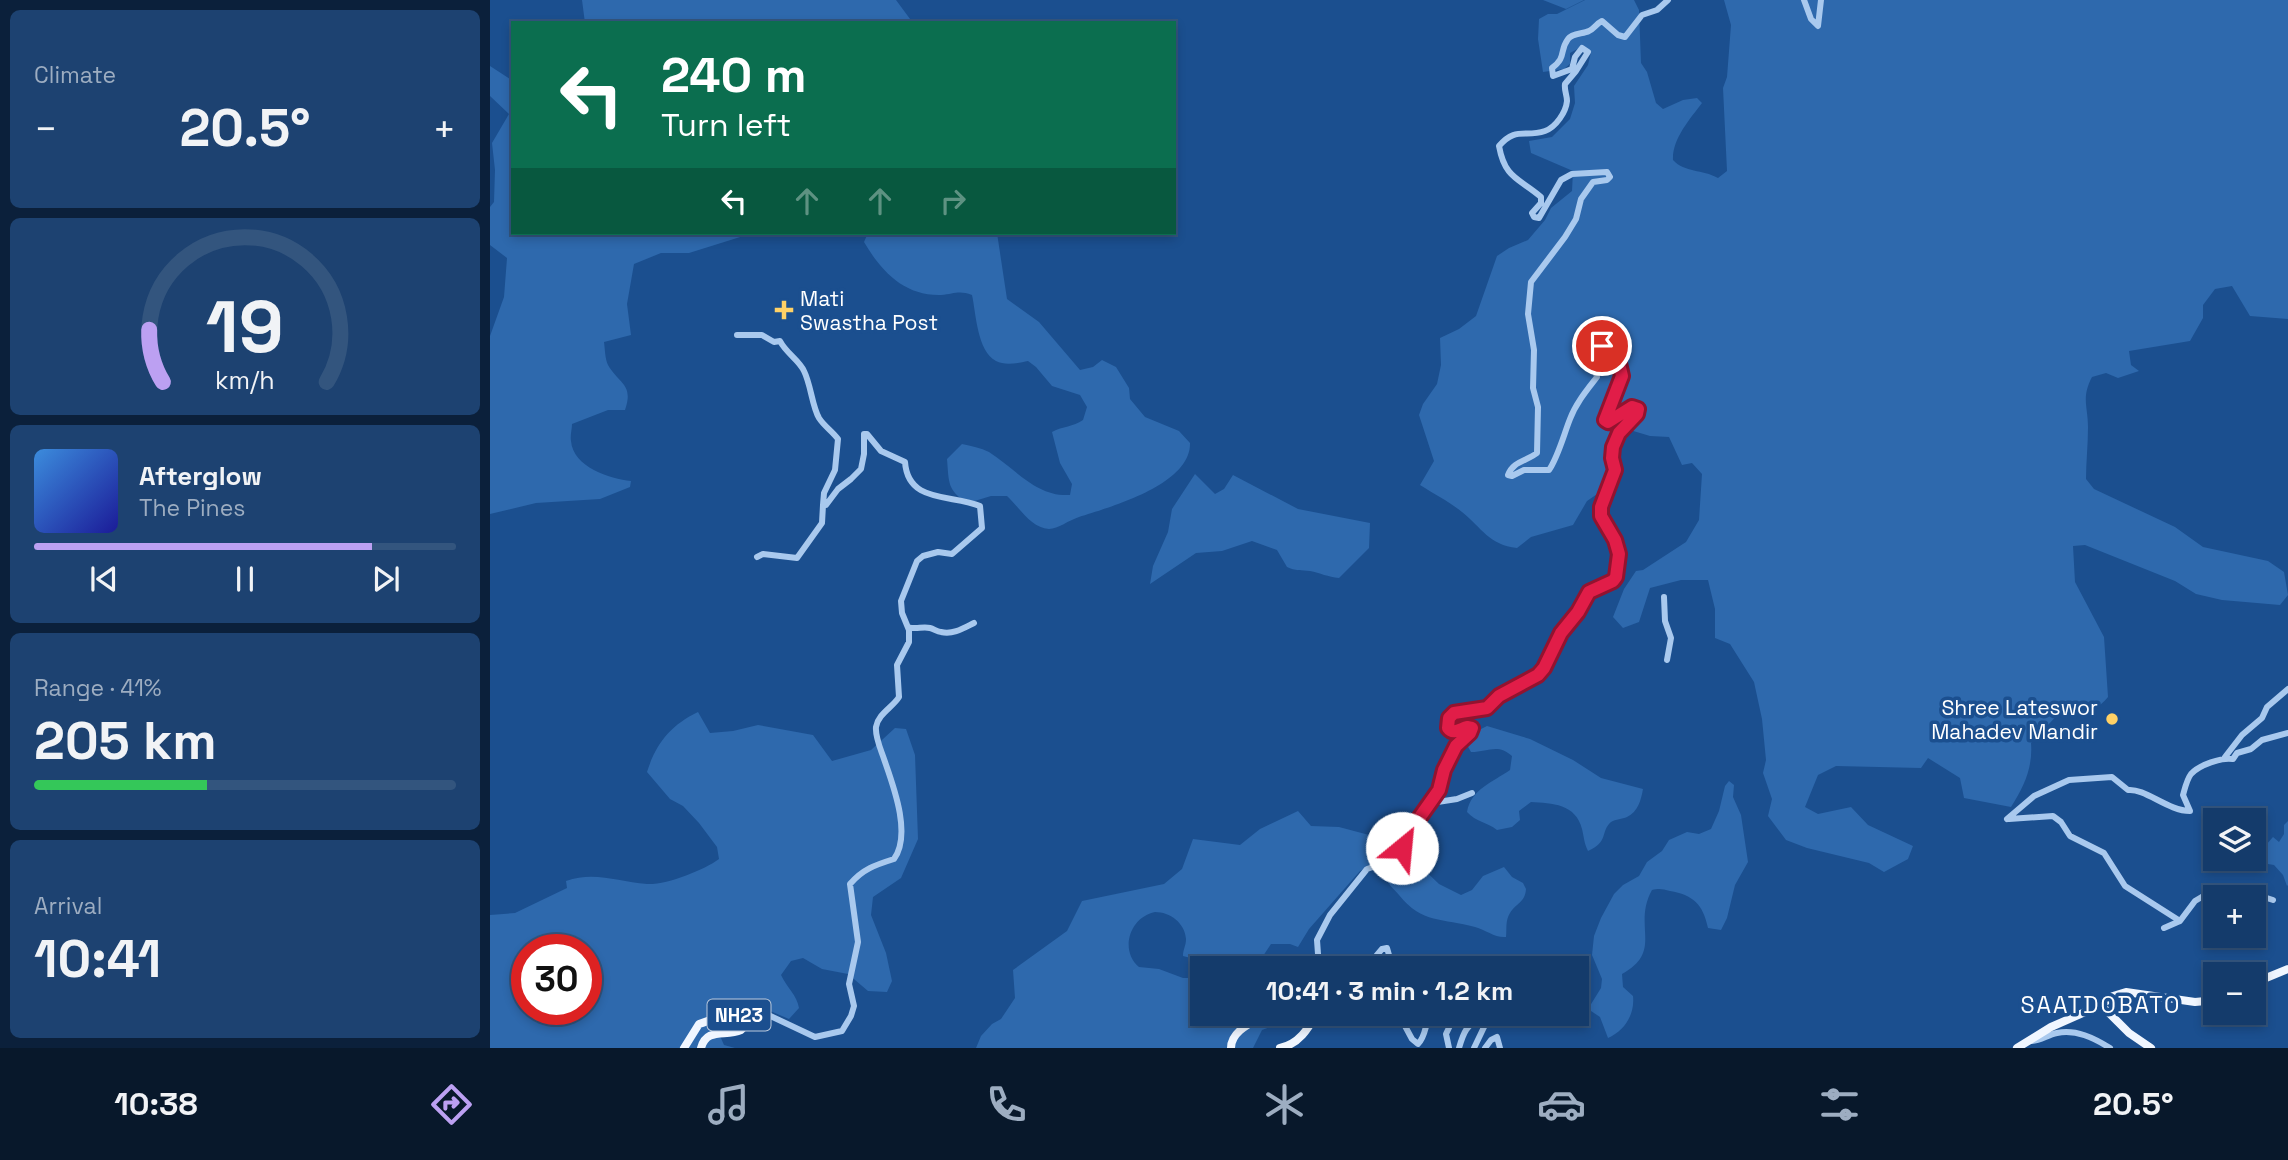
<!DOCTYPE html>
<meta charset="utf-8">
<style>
:root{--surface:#143b6b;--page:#1d4271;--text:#f1f3f6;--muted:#9dadc1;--line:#33557e;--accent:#bca0f2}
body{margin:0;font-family:"Space Grotesk",sans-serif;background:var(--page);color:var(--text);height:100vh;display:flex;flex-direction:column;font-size:26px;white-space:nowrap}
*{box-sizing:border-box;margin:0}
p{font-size:23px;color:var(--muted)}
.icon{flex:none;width:38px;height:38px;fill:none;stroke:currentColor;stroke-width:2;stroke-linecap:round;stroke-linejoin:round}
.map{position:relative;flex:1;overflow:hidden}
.panel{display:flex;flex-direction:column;gap:10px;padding:10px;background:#0b203b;width:490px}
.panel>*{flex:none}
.banner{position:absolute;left:21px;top:21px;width:665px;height:214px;border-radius:0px;box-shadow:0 4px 10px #0003,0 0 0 2px var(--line);background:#0b6e4f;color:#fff;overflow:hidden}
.controls{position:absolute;left:1713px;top:808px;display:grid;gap:14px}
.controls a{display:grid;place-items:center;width:63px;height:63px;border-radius:0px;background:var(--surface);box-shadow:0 4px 10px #0003,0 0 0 2px var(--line);font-size:35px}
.speed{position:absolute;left:21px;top:934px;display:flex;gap:14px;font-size:35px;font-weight:700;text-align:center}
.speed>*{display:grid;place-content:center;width:91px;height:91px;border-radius:50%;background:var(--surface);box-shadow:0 4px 10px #0003,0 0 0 2px var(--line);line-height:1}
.speed .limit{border:10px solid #d22;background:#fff;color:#111}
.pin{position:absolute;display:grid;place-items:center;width:60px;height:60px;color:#fff;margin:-30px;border:4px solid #fff;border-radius:50%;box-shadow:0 2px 7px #0007}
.me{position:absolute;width:77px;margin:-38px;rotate:28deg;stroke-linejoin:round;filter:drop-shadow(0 0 5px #0008)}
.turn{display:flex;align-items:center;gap:24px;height:147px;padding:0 35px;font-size:32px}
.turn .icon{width:91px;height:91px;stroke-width:2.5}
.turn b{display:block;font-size:49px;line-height:60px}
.lanes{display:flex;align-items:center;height:66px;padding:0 35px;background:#0003;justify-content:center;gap:35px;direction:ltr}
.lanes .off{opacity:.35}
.big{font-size:52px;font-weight:800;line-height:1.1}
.panel .widget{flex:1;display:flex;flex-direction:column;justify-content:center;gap:10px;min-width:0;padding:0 24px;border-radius:10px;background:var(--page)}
.panel .dial{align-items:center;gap:0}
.dial svg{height:182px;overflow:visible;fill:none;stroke:var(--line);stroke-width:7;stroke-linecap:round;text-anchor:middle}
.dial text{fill:var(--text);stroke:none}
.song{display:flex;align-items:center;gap:21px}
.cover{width:84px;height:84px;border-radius:10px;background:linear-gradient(135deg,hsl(210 70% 55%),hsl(240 70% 35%))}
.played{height:7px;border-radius:4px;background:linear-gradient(90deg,var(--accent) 80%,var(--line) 80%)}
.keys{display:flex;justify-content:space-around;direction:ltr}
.heat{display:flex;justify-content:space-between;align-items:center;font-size:38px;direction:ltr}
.charge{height:10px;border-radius:5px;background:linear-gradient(90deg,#34c759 41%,var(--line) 0)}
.trip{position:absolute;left:700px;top:956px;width:399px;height:70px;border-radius:0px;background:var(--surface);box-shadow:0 4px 10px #0003,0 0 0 2px var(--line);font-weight:800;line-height:70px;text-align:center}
.tab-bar{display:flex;height:112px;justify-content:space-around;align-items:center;background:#08182b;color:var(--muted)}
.tab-bar .icon{width:49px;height:49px}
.tab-bar .on{color:var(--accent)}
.tab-bar b{font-size:32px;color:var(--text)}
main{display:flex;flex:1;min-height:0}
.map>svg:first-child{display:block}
</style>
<main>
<section class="panel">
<div class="widget"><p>Climate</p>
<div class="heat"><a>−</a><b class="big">20.5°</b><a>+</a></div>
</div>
<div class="widget dial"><svg viewBox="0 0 100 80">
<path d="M14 69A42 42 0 1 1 86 69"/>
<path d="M14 69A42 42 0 0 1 8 46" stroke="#bca0f2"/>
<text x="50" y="56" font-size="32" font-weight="700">19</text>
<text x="50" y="72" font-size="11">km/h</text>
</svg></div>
<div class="widget">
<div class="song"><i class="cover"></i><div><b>Afterglow</b><p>The Pines</p></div></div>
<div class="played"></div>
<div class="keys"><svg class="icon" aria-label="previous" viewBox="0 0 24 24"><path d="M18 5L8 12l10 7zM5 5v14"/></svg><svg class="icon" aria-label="pause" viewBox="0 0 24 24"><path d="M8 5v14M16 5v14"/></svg><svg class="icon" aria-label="next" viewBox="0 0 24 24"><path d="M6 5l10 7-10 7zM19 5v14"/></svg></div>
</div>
<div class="widget"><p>Range · 41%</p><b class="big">205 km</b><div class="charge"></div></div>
<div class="widget"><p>Arrival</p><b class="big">10:41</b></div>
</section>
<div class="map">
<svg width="1798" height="1048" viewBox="0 0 1798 1048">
<rect width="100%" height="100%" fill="#1b4f8f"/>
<!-- green -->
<path fill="#2e69ad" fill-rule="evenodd" d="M92 0H406L423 23H95Z
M1053 0H1094L1076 9Z
M1095 0H1144L1149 10 1151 63 1157 72 1166 103 1173 109 1193 100 1207 98 1212 103C1200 119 1182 139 1183 160 1195 173 1212 169 1228 178L1237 171 1233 88 1237 77 1241 25 1234 0H1798V319L1760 316 1742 286 1725 289 1713 305V318L1700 341 1639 351 1641 365 1649 371 1628 378 1616 373 1602 377C1591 398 1598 406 1598 427 1598 445 1596 462 1596 479L1604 489 1685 527 1713 547 1778 561 1794 572 1798 595 1790 605 1732 600 1706 594 1685 581 1595 545 1583 546 1585 582 1614 637 1618 697C1604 714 1593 712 1573 709L1541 743C1543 767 1534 787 1521 807L1474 798 1470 778 1438 758 1431 768 1346 766 1328 775 1315 807 1328 814 1361 807 1378 825 1423 846 1418 859 1394 872 1379 863 1317 848 1296 840 1278 816 1282 799 1273 773 1276 760 1272 719 1264 682 1240 644 1225 638V609L1218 580H1191L1160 588 1149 622 1133 628 1123 617 1134 589 1146 571 1153 570 1196 542 1209 520 1212 474 1202 463 1192 465 1179 437 1160 436 1130 427 1121 440 1118 456 1120 476 1116 488 1097 501 1083 525 1041 537 1027 548C999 545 992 528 972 512 960 502 944 494 930 485L944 461 929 415 933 404 947 384 951 365 950 338 969 329 986 316 1007 256 1019 248 1038 240 1055 220 1061 208 1082 191 1083 171 1041 153 1039 141 1062 137 1080 119 1085 103 1084 86 1098 65 1101 52 1093 46 1080 53V64L1074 69 1053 72 1048 39 1049 19 1058 14H1067Z
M0 66 23 81V233H263L199 253H171L144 264 137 304 141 335 114 342C115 349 115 359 118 365 129 384 144 384 135 410H118L82 424C82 429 80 436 81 441 83 467 120 479 141 481L140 487 110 499 46 503 0 514V336L14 297 17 258 0 245V207L4 202 5 170 2 143 19 114 0 96Z
M378 233H507L517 299 549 322 590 370 603 367 612 360 626 367 639 388 640 399 655 417 689 431 700 443C701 485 620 507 589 517 579 520 568 529 559 529 541 528 530 508 517 496H501L478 503C457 491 459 482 457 459L472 444C481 446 491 448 499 452 526 469 546 497 580 495L582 484 570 463 562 432C573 426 583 427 593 420L597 407 590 395 562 386 546 367 538 361C529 363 515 366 506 361 487 351 486 313 482 295 469 290 464 294 451 295 414 296 391 271 374 242Z
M705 474 725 494 734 489 743 475 808 509 880 523 879 548 849 578C838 577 830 573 820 571 812 570 805 571 797 567L787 550 762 541 732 551 706 553 660 584 663 566 678 532 682 509Z
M208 712 220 733 243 731 268 725 323 735 342 761 381 750 405 728 416 729 425 755 428 839 411 878 383 897 381 915 396 953 402 981 397 992 378 991 358 974 332 969 313 958 301 961 291 975C297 988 307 995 309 1008L299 1019 252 999 233 1005 227 1029 234 1045 245 1048H0V915L25 913 77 888 76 881C105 871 128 882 157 884 177 885 214 870 229 859L227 847 209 823 193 806 180 799 157 772C166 743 181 725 208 712ZM37 950H96V1010H37Z
M997 726 1040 739 1083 760 1111 778 1153 789C1151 800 1148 812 1137 817 1132 819 1126 819 1121 822 1110 832 1119 842 1098 851 1094 843 1094 837 1092 829 1086 804 1062 803 1041 802L1029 811 1030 820 1022 827 1007 830C997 822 986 822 977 812 981 789 1003 782 1020 770L1022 756C1008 743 998 752 981 752L977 745 987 731Z
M1239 781 1244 785 1243 797 1251 815 1258 862 1245 885 1237 918 1231 930 1218 928C1213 904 1203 895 1180 891 1173 889 1169 888 1162 890 1142 926 1174 951 1132 974L1133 987 1143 996C1145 1015 1134 1031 1118 1038L1110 1017 1098 1009 1111 988 1112 979 1102 955 1104 936 1111 918 1124 894 1133 885 1149 876 1157 862 1172 851 1179 840 1197 832 1209 834 1221 829 1229 811 1235 786Z
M808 811 821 826 849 827 894 839 899 843 897 856 870 871 819 929 808 947 800 944H781L765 968H712V1013H774L780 1027 772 1030 763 1048H486L491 1036 502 1024 511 1019 525 998 523 970 577 931 592 901 674 884 692 869 703 839 750 845 770 829ZM665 912C680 912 695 923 696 939 696 946 693 949 693 956L705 959 699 978H693L669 969 649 967C629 950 640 917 665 912Z
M1798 821V885L1797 886 1793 875 1784 865 1748 859H1764V848L1775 846 1783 837 1789 842 1794 834V825Z
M914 862 927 863 949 884 971 895 982 890 993 876 1014 867 1022 877 1033 883 1036 889C1035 903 1026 903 1020 913 1015 921 1017 929 1016 937 1005 938 996 930 985 927 953 918 932 924 909 895 904 889 898 885 896 877L902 867Z"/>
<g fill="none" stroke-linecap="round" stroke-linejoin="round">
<!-- minor -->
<path stroke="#a9c9ee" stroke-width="6" d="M1314 0 1321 19 1328 26 1331 0
M267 557 273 554 307 558 332 523 333 505
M1174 597 1175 621 1181 638 1177 660
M418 627C426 630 432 626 440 628 444 629 447 632 451 632 463 635 474 628 484 623
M1735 757 1752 735 1772 718 1777 707 1798 689
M941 803 967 799 982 793
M1517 819 1544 796 1579 780 1622 777 1638 790C1655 788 1678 811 1700 811L1693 795C1695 788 1697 779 1701 774 1709 765 1732 757 1743 759L1747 753 1761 749 1772 740 1798 733
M1519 819 1563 816 1571 822 1580 836 1614 853 1635 886 1690 921
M1674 928 1690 921 1705 901 1715 895 1752 890 1783 900
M829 968 827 940 840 915 877 869 904 860 909 854 918 834 949 790 954 770 966 746 980 733 982 728 977 727C970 729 963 735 958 728L959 717 964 713 997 708 1009 696 1048 675 1054 668 1077 624 1088 612 1099 592 1123 581 1126 577 1129 554 1125 540 1111 516V507L1125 470 1122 458 1123 447 1129 433 1147 413 1148 409 1142 407 1118 422 1115 420C1127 390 1149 362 1107 344L1102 347 1100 354 1107 377C1097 390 1086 403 1080 419 1074 434 1068 457 1059 470H1034L1022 476 1018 475C1023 461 1037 461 1047 453L1048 407 1043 388 1044 350 1038 314 1041 282 1075 237 1086 219 1091 199 1103 182 1117 180 1120 177 1117 172 1082 174 1071 180 1049 218 1044 217 1042 213 1051 203V197C1029 178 1015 179 1009 146 1026 126 1035 138 1055 131 1066 127 1076 112 1077 101 1077 95 1074 90 1075 84L1086 71 1098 52 1092 48 1085 57 1082 69 1063 76 1062 68C1077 57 1069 51 1078 39 1082 33 1093 34 1099 31 1104 29 1106 24 1112 21L1128 35 1135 37 1152 15 1167 10 1178 0
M876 968 892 949 897 948 899 955 893 968
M908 1013 922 1039 928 1044C936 1037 935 1023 941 1013
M243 1014 245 1010 255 1004 325 1037 352 1031 361 1016 364 1006 359 984 368 942 360 884C373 869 385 865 404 859 422 834 403 785 394 759 391 750 385 737 386 727 388 714 403 707 409 697L407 665 419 642V630L412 613 411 601 427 561 433 556 448 552 462 554 492 528 490 506C462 494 418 504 415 462L391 451 377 434H374V454L371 469 361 479 348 489 336 505H333L334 493 345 470 348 439C342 431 334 426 329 418 322 406 321 385 314 371 309 360 296 353 290 341L284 342 272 335H247
M1540 1041C1550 1041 1557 1035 1567 1033 1586 1029 1604 1038 1620 1048
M959 1048 956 1034 966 1013
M969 1048C973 1034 977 1022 992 1020L995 1025 984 1048
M995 1048 1001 1040 1007 1037 1010 1048"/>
<!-- major -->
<path stroke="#f0f6ff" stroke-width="8" d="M1764 987 1776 978 1798 969
M1611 1005 1639 1033 1661 1048
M194 1048 209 1024C224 1019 240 1010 255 1017L256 1025 251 1030C235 1037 217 1027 211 1048
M741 1048C741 1030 764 1022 778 1013
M790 1048C809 1044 818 1029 827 1013
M1527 1048 1561 1027 1611 1005 1623 996 1636 992 1705 1002 1726 1000"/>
</g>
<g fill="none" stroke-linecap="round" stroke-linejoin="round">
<defs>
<path id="route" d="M912 848 918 834 949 790 954 770 966 746 980 733 982 728 977 727C970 729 963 735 958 728L959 718 964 713 997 708 1009 696 1048 675 1054 668 1071 633 1088 612 1099 592 1123 581 1126 577 1129 554 1125 540 1111 516V507L1125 470 1122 458 1123 447 1129 433 1147 414 1148 409 1142 407 1118 422 1115 420 1132 376 1128 359 1112 346"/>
</defs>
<!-- route casing -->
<use href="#route" stroke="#92132f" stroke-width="18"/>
<!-- route -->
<use href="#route" stroke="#e11d48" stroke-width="12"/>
</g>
<!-- markers -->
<g fill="#ffd166" stroke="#1b4f8f" stroke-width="2.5">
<path d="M290.5 299.5h7v7h7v7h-7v7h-7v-7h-7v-7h7z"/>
<circle cx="1622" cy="719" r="7"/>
</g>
<g text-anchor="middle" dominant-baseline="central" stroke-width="7" stroke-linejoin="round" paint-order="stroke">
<!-- shield labels -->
<rect fill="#1b4f8f" stroke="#bbcadd" stroke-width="2" x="217.5" y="999.5" width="63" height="31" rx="5"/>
<g font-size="19" font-weight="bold" fill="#fff">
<text x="249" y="1015">NH23</text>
</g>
<!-- poi labels -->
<g font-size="21" fill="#fff" stroke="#1b4f8f" text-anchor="start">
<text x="310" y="298">Mati<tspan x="310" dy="24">Swastha Post</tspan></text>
<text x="1608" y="707" text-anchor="end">Shree Lateswor<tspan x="1608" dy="24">Mahadev Mandir</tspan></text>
</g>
<!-- neighbourhood labels -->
<g font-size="23" letter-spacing="2" fill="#fff" stroke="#1b4f8f">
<text x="1611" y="1005">SAATDOBATO</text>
</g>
</g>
</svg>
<div class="controls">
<a><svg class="icon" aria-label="layers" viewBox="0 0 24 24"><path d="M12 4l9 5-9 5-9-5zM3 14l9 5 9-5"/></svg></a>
<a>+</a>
<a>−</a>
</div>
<div class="speed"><div class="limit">30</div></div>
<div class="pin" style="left:1112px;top:346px;background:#d93025"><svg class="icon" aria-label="arrive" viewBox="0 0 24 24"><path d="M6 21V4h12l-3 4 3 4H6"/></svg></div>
<svg class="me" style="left:912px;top:848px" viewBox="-20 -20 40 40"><circle r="19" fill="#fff"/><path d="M0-13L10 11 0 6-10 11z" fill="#e11d48"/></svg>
<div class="trip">10:41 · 3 min · 1.2 km</div>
<div class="banner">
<div class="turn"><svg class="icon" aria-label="left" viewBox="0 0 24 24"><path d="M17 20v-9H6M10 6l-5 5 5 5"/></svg><div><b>240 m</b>Turn left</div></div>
<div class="lanes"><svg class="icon" aria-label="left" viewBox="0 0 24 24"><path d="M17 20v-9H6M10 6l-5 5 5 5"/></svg><svg class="icon off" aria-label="ahead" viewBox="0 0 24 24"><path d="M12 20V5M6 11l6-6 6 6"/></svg><svg class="icon off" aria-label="ahead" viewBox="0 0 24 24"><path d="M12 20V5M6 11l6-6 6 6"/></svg><svg class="icon off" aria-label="right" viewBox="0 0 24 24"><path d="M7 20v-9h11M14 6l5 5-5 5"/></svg></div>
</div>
</div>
</main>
<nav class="tab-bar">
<b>10:38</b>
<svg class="icon on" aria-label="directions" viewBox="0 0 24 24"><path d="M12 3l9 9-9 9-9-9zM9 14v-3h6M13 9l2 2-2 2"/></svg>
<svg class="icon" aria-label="music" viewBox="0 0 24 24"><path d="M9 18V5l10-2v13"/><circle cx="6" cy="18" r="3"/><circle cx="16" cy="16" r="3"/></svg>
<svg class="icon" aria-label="phone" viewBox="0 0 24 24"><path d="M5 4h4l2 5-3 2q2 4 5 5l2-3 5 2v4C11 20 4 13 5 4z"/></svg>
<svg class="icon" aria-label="climate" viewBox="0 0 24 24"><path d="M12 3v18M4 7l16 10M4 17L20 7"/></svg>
<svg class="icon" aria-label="car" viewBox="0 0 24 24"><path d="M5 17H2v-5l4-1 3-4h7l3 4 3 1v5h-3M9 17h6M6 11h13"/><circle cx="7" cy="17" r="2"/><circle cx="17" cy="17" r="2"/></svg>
<svg class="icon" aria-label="filters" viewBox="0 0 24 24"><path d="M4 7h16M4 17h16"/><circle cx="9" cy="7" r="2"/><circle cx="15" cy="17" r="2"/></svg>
<b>20.5°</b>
</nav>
